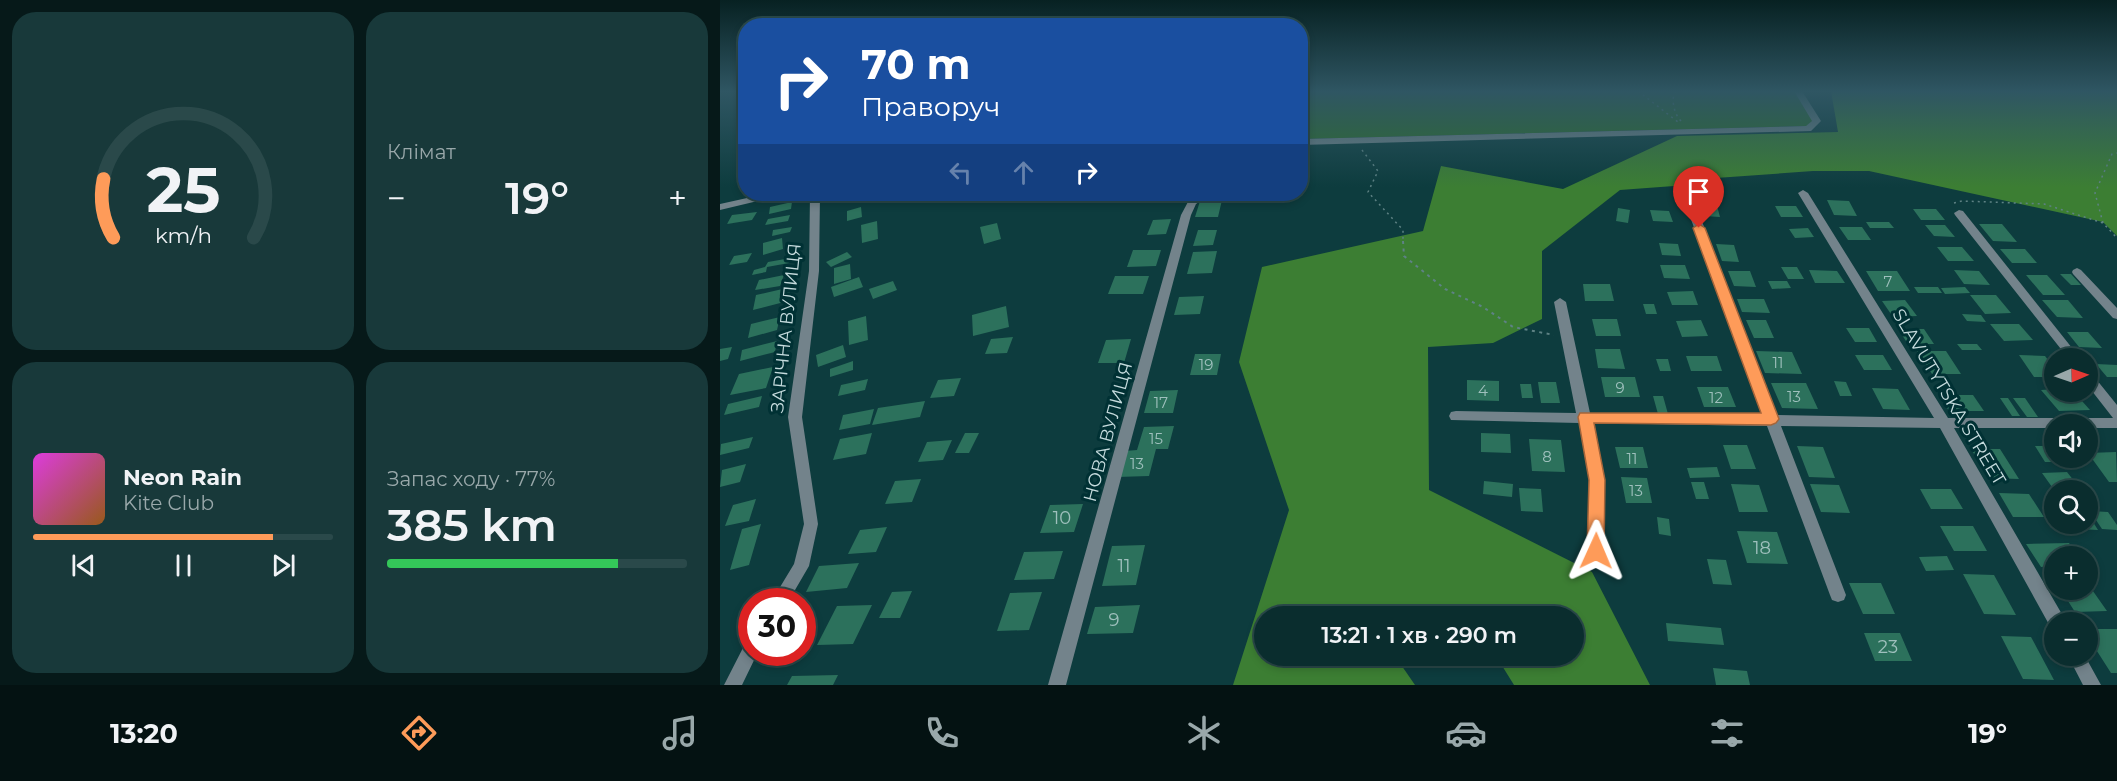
<!DOCTYPE html>
<html lang="uk">
<meta charset="utf-8">
<style>
:root{--surface:#0a2d2e;--page:#18393a;--text:#f1f3f6;--muted:#99a8aa;--line:#2a494a;--accent:#fe9b59}
body{margin:0;font-family:Montserrat,sans-serif;background:var(--page);color:var(--text);height:100vh;display:flex;flex-direction:column;font-size:22px;white-space:nowrap}
*{box-sizing:border-box;margin:0}
p{font-size:20px;color:var(--muted)}
.icon{flex:none;width:33px;height:33px;fill:none;stroke:currentColor;stroke-width:2;stroke-linecap:round;stroke-linejoin:round}
.map{position:relative;flex:1;overflow:hidden}
.details{display:flex;flex-direction:column;gap:12px;padding:12px;background:#061919;width:720px}
.details>*{flex:none}
.hud{position:absolute;left:18px;top:18px;width:570px;height:183px;border-radius:24px;box-shadow:0 3px 9px #0003,0 0 0 2px var(--line);background:#1a4fa0;color:#fff;overflow:hidden}
.needle{width:39px;rotate:88deg}
.controls{position:absolute;left:1324px;top:348px;display:grid;gap:12px}
.controls a{display:grid;place-items:center;width:54px;height:54px;border-radius:50%;background:var(--surface);box-shadow:0 3px 9px #0003,0 0 0 2px var(--line);font-size:30px}
.speed{position:absolute;left:18px;top:588px;display:flex;gap:12px;font-size:30px;font-weight:700;text-align:center}
.speed>*{display:grid;place-content:center;width:78px;height:78px;border-radius:50%;background:var(--surface);box-shadow:0 3px 9px #0003,0 0 0 2px var(--line);line-height:1}
.speed .limit{border:9px solid #d22;background:#fff;color:#111}
.pin{position:absolute;display:grid;place-items:center;width:51px;height:51px;color:#fff;margin:-62px -26px;border-radius:50% 50% 50% 0;rotate:-45deg;box-shadow:0 0 6px #0007}
.pin .icon{rotate:45deg}
.me{position:absolute;width:66px;margin:-33px;rotate:1deg;stroke-linejoin:round;filter:drop-shadow(0 0 4px #0008)}
.turn{display:flex;align-items:center;gap:21px;height:126px;padding:0 24px;font-size:27px}
.turn .icon{width:78px;height:78px;stroke-width:2.5}
.turn b{display:block;font-size:42px;line-height:51px}
.lanes{display:flex;align-items:center;height:57px;padding:0 24px;background:#0003;justify-content:center;gap:30px;direction:ltr}
.lanes .off{opacity:.35}
.big{font-size:45px;font-weight:600;line-height:1.1}
.details .tile{flex:1;display:flex;flex-direction:column;justify-content:center;gap:9px;min-width:0;padding:0 21px;border-radius:24px;background:var(--page)}
.details .dial{align-items:center;gap:0}
.dial svg{height:156px;overflow:visible;fill:none;stroke:var(--line);stroke-width:7;stroke-linecap:round;text-anchor:middle}
.dial text{fill:var(--text);stroke:none}
.song{display:flex;align-items:center;gap:18px}
.cover{width:72px;height:72px;border-radius:9px;background:linear-gradient(135deg,hsl(300 70% 55%),hsl(30 70% 35%))}
.played{height:6px;border-radius:3px;background:linear-gradient(90deg,var(--accent) 80%,var(--line) 80%)}
.keys{display:flex;justify-content:space-around;direction:ltr}
.heat{display:flex;justify-content:space-between;align-items:center;font-size:33px;direction:ltr}
.charge{height:9px;border-radius:4px;background:linear-gradient(90deg,#34c759 77%,var(--line) 0)}
.details .tiles{flex:1;display:grid;gap:12px;grid-template-columns:repeat(2,1fr)}
.trip{position:absolute;left:534px;top:606px;width:330px;height:60px;border-radius:30px;background:var(--surface);box-shadow:0 3px 9px #0003,0 0 0 2px var(--line);font-weight:600;line-height:60px;text-align:center}
.tab-bar{display:flex;height:96px;justify-content:space-around;align-items:center;background:#041212;color:var(--muted)}
.tab-bar .icon{width:42px;height:42px}
.tab-bar .selected{color:var(--accent)}
.tab-bar b{font-size:27px;color:var(--text)}
main{display:flex;flex:1;min-height:0}
.map>svg:first-child{display:block}
</style>
<main>
<section class="details">
<div class="tiles">
<div class="tile dial"><svg viewBox="0 0 100 80">
<path d="M14 69A42 42 0 1 1 86 69"/>
<path d="M14 69A42 42 0 0 1 9 39" stroke="#fe9b59"/>
<text x="50" y="56" font-size="32" font-weight="700">25</text>
<text x="50" y="72" font-size="11">km/h</text>
</svg></div>
<div class="tile"><p>Клімат</p>
<div class="heat"><a>−</a><b class="big">19°</b><a>+</a></div>
</div>
<div class="tile">
<div class="song"><i class="cover"></i><div><b>Neon Rain</b><p>Kite Club</p></div></div>
<div class="played"></div>
<div class="keys"><svg class="icon" aria-label="previous" viewBox="0 0 24 24"><path d="M18 5L8 12l10 7zM5 5v14"/></svg><svg class="icon" aria-label="pause" viewBox="0 0 24 24"><path d="M8 5v14M16 5v14"/></svg><svg class="icon" aria-label="next" viewBox="0 0 24 24"><path d="M6 5l10 7-10 7zM19 5v14"/></svg></div>
</div>
<div class="tile"><p>Запас ходу · 77%</p><b class="big">385 km</b><div class="charge"></div></div>
</div>
</section>
<div class="map">
<svg width="1397" height="685" viewBox="0 0 1397 685">
<rect width="100%" height="100%" fill="#0d3c3e"/>
<!-- green -->
<path fill="#2f6e27" d="M580 91H1076L1094 120 1087 126 581 139Z"/>
<!-- forest -->
<path fill="#3c7e33" d="M1111 91H1397V236L1383 222 1149 171H1093L996 178 954 186 900 190 822 251V319L773 343 708 347 709 490 872 572 930 685H794L776 656H854V616H544V656H675L695 685H513L569 510 519 362 542 267 703 231 721 166 843 189 957 136 1118 132Z"/>
<!-- building -->
<path fill="#2c715c" d="M502 200 498 217H475L480 201Z
M1107 200 1129 201 1137 216 1114 215Z
M979 201 996 202 1000 217 984 216Z
M72 202 71 209 49 214 50 207Z
M1055 206H1076L1083 217H1061Z
M141 207 142 217 127 221V211Z
M898 208 910 210 908 223 896 221Z
M1193 209H1216L1225 220H1201Z
M930 210 949 211 953 222 933 221Z
M37 212 32 220 7 224 12 215Z
M70 215 68 221 45 225 48 219Z
M451 219 446 234 427 235 433 220Z
M157 221 158 239 142 243 141 225Z
M1146 222H1169L1174 228H1150Z
M277 223 281 239 264 244 260 227Z
M1259 224H1282L1297 242 1273 241Z
M1205 225H1225L1235 237 1214 236Z
M72 227 70 232 52 236 53 230Z
M1119 227H1142L1151 240H1128Z
M1088 228 1094 237 1075 238 1069 229Z
M478 230H497L493 245 473 246Z
M62 238 63 249 43 255V243Z
M939 243 958 244 961 256 942 255Z
M996 244 1014 245 1019 262 1002 261Z
M1217 247H1242L1254 261H1228Z
M1280 249H1305L1317 263H1292Z
M413 250H441L436 266 407 267Z
M497 251 492 273 467 274 473 252Z
M127 252 132 257 111 267 106 262Z
M32 253 27 262 9 265 14 256Z
M71 258 69 263 47 267 46 272 32 275 34 270 45 267 48 262Z
M130 264 131 279 114 284V268Z
M940 265H965L970 279 944 278Z
M1061 267H1077L1084 279H1068Z
M1089 270 1117 271 1125 283H1095Z
M1234 270 1259 271 1270 285 1244 284Z
M1008 271H1030L1036 287 1014 286Z
M1146 271H1177L1190 291H1158Z
M1340 274H1351L1361 285H1351Z
M64 275 60 286 35 290 39 280Z
M1306 275H1327L1345 295H1323Z
M395 276H429L423 294H388Z
M139 277 143 287 114 297 111 287Z
M173 281 177 290 153 299 149 289Z
M1048 281H1067L1071 288 1052 289Z
M863 284H890L894 301H865Z
M71 287 68 301 33 310 36 295Z
M1194 287H1218L1222 293H1198Z
M1245 287 1250 293 1225 294 1221 288Z
M973 291 978 305H952L947 292Z
M1250 295H1276L1291 313 1265 314Z
M484 296 480 314 454 315 459 297Z
M1017 299H1044L1050 313 1022 312Z
M1185 300 1197 316 1173 317 1162 301Z
M1322 300H1348L1363 318 1337 317Z
M923 304H934L937 314H926Z
M286 306 289 327 253 336 252 315Z
M1242 314 1261 315 1266 322 1247 321Z
M146 316 148 340 129 345 128 321Z
M60 317 57 330 28 338 31 324Z
M872 319H897L901 336H876Z
M981 320 988 336 962 337 956 321Z
M1026 320H1046L1054 338H1034Z
M1270 324H1299L1313 340 1284 341Z
M1126 328H1149L1157 342H1135Z
M1178 329H1204L1214 344H1188Z
M1347 332H1368L1382 348 1359 347Z
M293 337 287 353 265 354 271 339Z
M411 339 404 363H378L386 340Z
M57 341 55 352 20 361 22 350Z
M1237 344H1257L1262 350H1242Z
M123 345 126 357 98 367 96 355Z
M12 347 8 359 0 361V349Z
M875 349H900L905 369 878 368Z
M1036 351 1072 352 1082 374 1045 373Z
M1197 351H1226L1241 374H1212Z
M475 354H501L497 375H470Z
M1135 355H1163L1172 370H1144Z
M1299 355 1325 356 1335 369V377H1314Z
M966 356H997L1002 371H971Z
M936 359H948L951 371H940Z
M133 361V370L110 377V369Z
M1376 364 1397 365V377H1387Z
M53 367 46 388 10 395 19 374Z
M881 377H915L920 397H885Z
M241 378 234 396 210 398 218 380Z
M148 379 145 390 118 396 121 385Z
M747 380 779 381V401L747 400Z
M1114 381 1126 382 1132 396H1120Z
M818 382H836L840 403H821Z
M1051 383H1086L1098 409 1062 408Z
M800 384H811L813 398H802Z
M977 387H1008L1016 407H984Z
M1152 388 1178 389 1190 410 1163 409Z
M1335 389V392H1354L1370 410 1339 411 1321 390Z
M458 390 453 413H424L430 391Z
M1219 395H1253L1264 411H1229Z
M42 396 39 407 4 415 8 404Z
M933 396H943L948 414H938Z
M1280 398H1288L1300 416H1292Z
M1293 398H1305L1318 417H1307Z
M205 401 200 417 152 425 158 408Z
M154 409 150 424 119 430 123 415Z
M454 426 448 449H436L429 476 397 477 405 451 417 450 424 427Z
M152 433 146 454 113 460 120 439Z
M245 433H259L249 453H235Z
M761 433 790 434 791 453 761 452Z
M33 437 29 448 0 455 1 444Z
M809 439 841 440 845 472 812 471Z
M232 440 223 460 198 462 207 442Z
M1003 445H1027L1036 469H1011Z
M1077 446 1103 447 1115 478 1089 477Z
M1315 446H1323L1333 462H1325Z
M895 447H923L928 468H900Z
M1251 449H1280L1299 479 1269 478Z
M1396 452 1397 482H1389L1368 453Z
M26 464 20 482 0 487 2 470Z
M997 467 1000 477 970 478 967 468Z
M1347 472 1358 486 1332 487 1322 473Z
M901 477 927 478 932 503H906Z
M201 479 192 502 165 504 175 481Z
M764 481 793 484 792 497 763 494Z
M971 482H984L989 499H976Z
M1011 484 1039 485 1048 512H1019Z
M1090 484 1119 485 1130 513 1101 512Z
M799 488 821 489 823 512 801 511Z
M1200 489H1231L1243 509H1211Z
M1279 493 1309 494 1324 517H1293Z
M36 499 29 521 5 526 13 505Z
M363 504 354 532 320 533 330 505Z
M1370 511 1388 512 1397 525V530L1382 529Z
M1368 514 1378 530 1359 529 1356 524H1368Z
M937 517 949 519 951 536 939 534Z
M41 524 29 565 10 570 22 529Z
M1220 526H1253L1267 551H1234Z
M167 527 156 552 128 554 140 530Z
M1017 531 1057 532 1068 564 1027 563Z
M1349 543 1358 556H1335V566L1321 567 1306 544Z
M425 545 416 585 382 586 392 546Z
M343 551 334 579 294 580 304 552Z
M1227 556 1234 570 1206 571 1199 557Z
M987 559 1006 560 1012 585 993 584Z
M139 563 127 588 86 592 99 566Z
M1243 574 1274 575 1296 615 1264 614Z
M1129 583H1161L1175 614H1143Z
M1368 584 1387 611 1355 612 1341 590H1368Z
M192 591 180 618H159L172 592Z
M322 592 309 630 277 631 290 593Z
M152 605 133 644 97 645 117 606Z
M420 605 413 633 367 634 375 607Z
M946 623 1001 628 1004 645 948 641Z
M1368 629H1397V673H1391L1368 637Z
M1144 633H1180L1192 661H1155Z
M1281 636 1311 637 1334 680 1303 679Z
M993 668 1027 671 1030 685H996Z
M118 675 113 685H67L72 676Z"/>
<g fill="none" stroke-linecap="round" stroke-linejoin="round">
<!-- path-far1 -->
<path stroke="#5e8284" stroke-width="1.5" stroke-dasharray="2 4" stroke-linecap="butt" d="M918 91 958 122
M955 91C951 100 954 114 961 121
M642 150 658 171 648 192 683 230V242
M1234 203 1242 201 1324 204 1383 223 1397 238
M1383 223 1375 193 1392 154 1397 153"/>
<!-- path -->
<path stroke="#5e8284" stroke-width="2" stroke-dasharray="3 4.5" stroke-linecap="butt" d="M683 241 684 256 725 289 763 307 793 327 834 335"/>
<!-- street -->
<path fill="#73838b" fill-rule="evenodd" d="M1074 91H1082L1101 121 1091 131 580 145V139L1086 126 1092 121Z
M1083 190 1088 193 1228 418H1393L1368 386V372L1372 374 1397 405V428H1368V424H1335V428H1234L1343 616 1345 622H1335V629L1331 628 1220 428 1061 426 1126 595 1124 600 1118 602 1112 600 1110 595 1047 426 872 423 884 480V551L881 556 876 558 871 556 868 551 870 480 859 423 731 420 729 416 731 412 736 411 856 413 834 302 840 298 846 302 870 413 1044 415 966 206 971 203 976 206 1057 415 1214 418 1078 193Z
M45 194H60L58 196 0 210V204Z
M90 194H100L99 271 82 417 98 524 89 566 68 602H51L74 564 84 524 68 417 89 271Z
M479 194H490L476 204 471 215 346 685H328L461 215 469 200Z
M1239 210 1243 211 1360 358H1348L1235 215 1234 213Z
M1357 268 1361 270 1397 308V319L1393 318 1353 274 1352 272 1353 270Z
M32 640V652H38L22 685H4L26 642Z
M1348 656H1365L1381 685H1363Z"/>
</g>
<!-- sky -->
<linearGradient id="sky" x2="0" y2="1"><stop stop-color="#072122"/><stop offset="0.49" stop-color="#2f5663"/><stop offset="1" stop-color="#2f5663" stop-opacity="0"/></linearGradient>
<rect width="1397" height="187" fill="url(#sky)"/>
<!-- route -->
<path fill="#fe9b59" stroke="#a5653a" stroke-width="1.5" d="M979 224 985 228 1059 419 1056 423 1051 425 874 423 885 480 884 551 882 556 876 559 870 556 867 551 869 480 858 417 860 413H1041L973 228Z"/>
<g text-anchor="middle" dominant-baseline="central" stroke-width="6" stroke-linejoin="round" paint-order="stroke">
<!-- number labels -->
<g font-size="15" fill="#9fc0bd">
<text x="1168" y="281">7</text>
<text x="1058" y="362">11</text>
<text x="486" y="364">19</text>
<text x="900" y="387">9</text>
<text x="763" y="390">4</text>
<text x="1074" y="396">13</text>
<text x="996" y="397">12</text>
<text x="441" y="402">17</text>
<text x="436" y="438">15</text>
<text x="827" y="456">8</text>
<text x="912" y="458">11</text>
<text x="417" y="463">13</text>
<text x="916" y="490">13</text>
</g>
<!-- street labels -->
<g font-size="18" fill="#c5dbdd" stroke="#003134">
<text transform="translate(66 328) rotate(-84)">ЗАРІЧНА ВУЛИЦЯ</text>
<text transform="translate(1229 397) rotate(59)">SLAVUTYTSKA STREET</text>
<text transform="translate(388 432) rotate(-75)">НОВА ВУЛИЦЯ</text>
</g>
<!-- near-number labels -->
<g font-size="18" fill="#9fc0bd">
<text x="342" y="518">10</text>
<text x="1042" y="548">18</text>
<text x="404" y="566">11</text>
<text x="394" y="620">9</text>
<text x="1168" y="647">23</text>
</g>
</g>
</svg>
<div class="controls">
<a><svg class="needle" viewBox="-14 -14 28 28"><path d="M0-13l5 13h-10z" fill="#e53935"/><path d="M0 13l5-13h-10z" fill="#99a8aa"/></svg></a>
<a><svg class="icon" aria-label="sound" viewBox="0 0 24 24"><path d="M4 9h4l5-4v14l-5-4H4zM17 9q2 3 0 6"/></svg></a>
<a><svg class="icon" aria-label="search" viewBox="0 0 24 24"><circle cx="10" cy="10" r="6"/><path d="M15 15l6 6"/></svg></a>
<a>+</a>
<a>−</a>
</div>
<div class="speed"><div class="limit">30</div></div>
<div class="pin" style="left:979px;top:228px;background:#d93025"><svg class="icon" aria-label="arrive" viewBox="0 0 24 24"><path d="M6 21V4h12l-3 4 3 4H6"/></svg></div>
<svg class="me" style="left:876px;top:551px" viewBox="-20 -20 40 40"><path d="M0-17L14 15 0 8-14 15z" fill="#fe9b59" stroke="#fff" stroke-width="4"/></svg>
<div class="trip">13:21 · 1 хв · 290 m</div>
<div class="hud">
<div class="turn"><svg class="icon" aria-label="right" viewBox="0 0 24 24"><path d="M7 20v-9h11M14 6l5 5-5 5"/></svg><div><b>70 m</b>Праворуч</div></div>
<div class="lanes"><svg class="icon off" aria-label="left" viewBox="0 0 24 24"><path d="M17 20v-9H6M10 6l-5 5 5 5"/></svg><svg class="icon off" aria-label="ahead" viewBox="0 0 24 24"><path d="M12 20V5M6 11l6-6 6 6"/></svg><svg class="icon" aria-label="right" viewBox="0 0 24 24"><path d="M7 20v-9h11M14 6l5 5-5 5"/></svg></div>
</div>
</div>
</main>
<nav class="tab-bar">
<b>13:20</b>
<svg class="icon selected" aria-label="directions" viewBox="0 0 24 24"><path d="M12 3l9 9-9 9-9-9zM9 14v-3h6M13 9l2 2-2 2"/></svg>
<svg class="icon" aria-label="music" viewBox="0 0 24 24"><path d="M9 18V5l10-2v13"/><circle cx="6" cy="18" r="3"/><circle cx="16" cy="16" r="3"/></svg>
<svg class="icon" aria-label="phone" viewBox="0 0 24 24"><path d="M5 4h4l2 5-3 2q2 4 5 5l2-3 5 2v4C11 20 4 13 5 4z"/></svg>
<svg class="icon" aria-label="climate" viewBox="0 0 24 24"><path d="M12 3v18M4 7l16 10M4 17L20 7"/></svg>
<svg class="icon" aria-label="car" viewBox="0 0 24 24"><path d="M5 17H2v-5l4-1 3-4h7l3 4 3 1v5h-3M9 17h6M6 11h13"/><circle cx="7" cy="17" r="2"/><circle cx="17" cy="17" r="2"/></svg>
<svg class="icon" aria-label="filters" viewBox="0 0 24 24"><path d="M4 7h16M4 17h16"/><circle cx="9" cy="7" r="2"/><circle cx="15" cy="17" r="2"/></svg>
<b>19°</b>
</nav>
